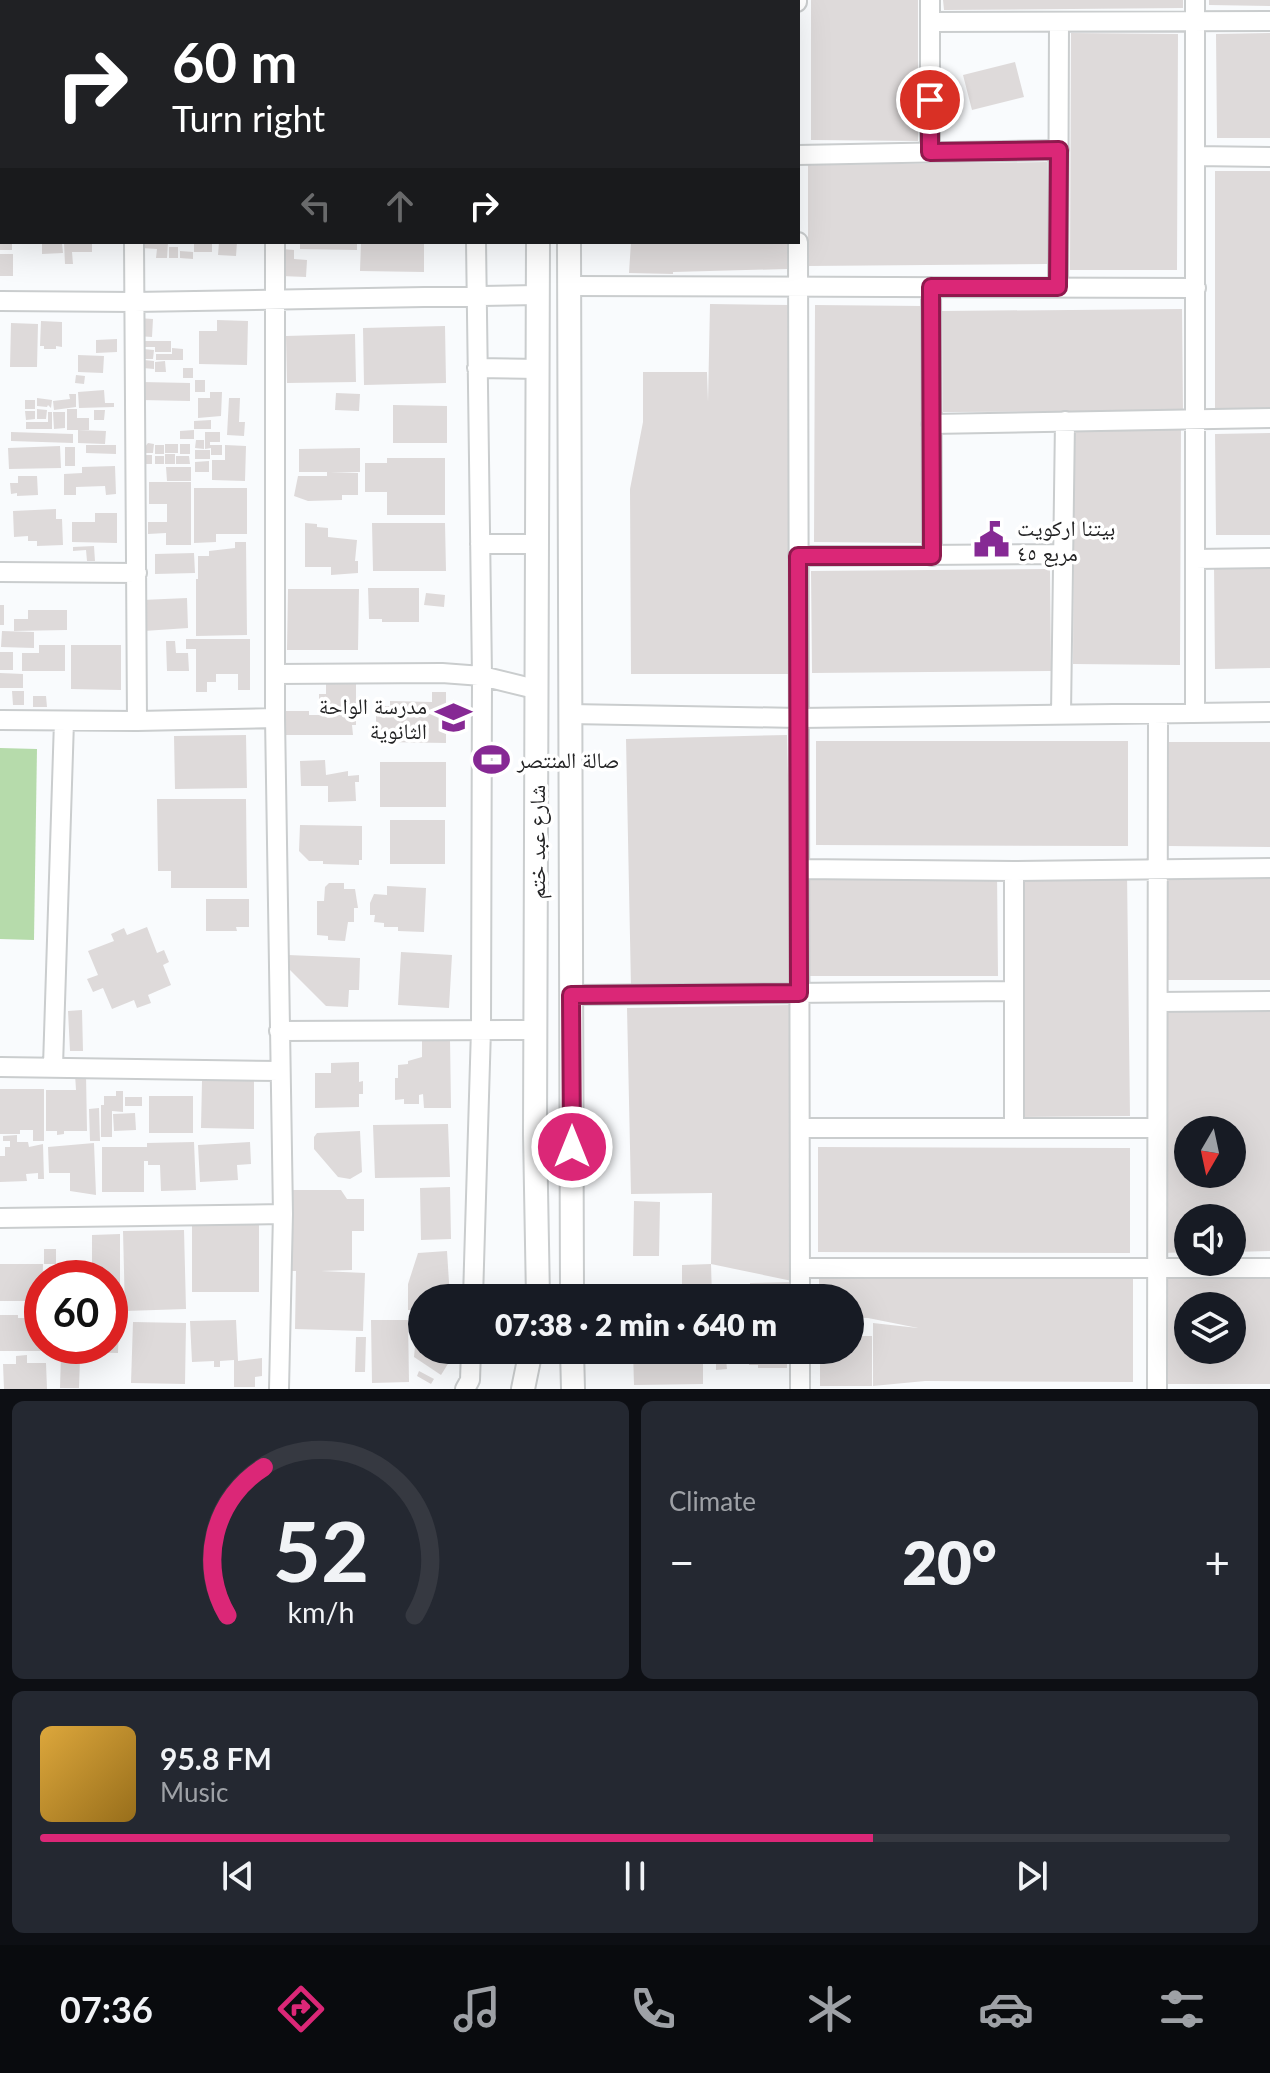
<!DOCTYPE html>
<meta charset="utf-8">
<style>
:root{--surface:#171b24;--page:#242831;--text:#f1f3f6;--muted:#9ea1a6;--line:#363941;--accent:#db2777}
body{margin:0;font-family:Lato,"Noto Naskh Arabic",sans-serif;background:var(--page);color:var(--text);height:100vh;display:flex;flex-direction:column;font-size:30px;white-space:nowrap}
*{box-sizing:border-box;margin:0}
p{font-size:26px;color:var(--muted)}
.icon{flex:none;width:44px;height:44px;fill:none;stroke:currentColor;stroke-width:2;stroke-linecap:round;stroke-linejoin:round}
.map{position:relative;height:1389px;overflow:hidden}
.sheet{display:flex;flex-direction:column;gap:12px;padding:12px;background:#0d0f14;flex:1}
.sheet>*{flex:none}
.top-card{position:absolute;left:0px;top:0px;width:800px;height:244px;box-shadow:0 8px 32px #0002;background:#202124;color:#fff;overflow:hidden}
.needle{width:52px;rotate:189deg}
.fabs{position:absolute;left:1174px;top:1116px;display:grid;gap:16px}
.fabs a{display:grid;place-items:center;width:72px;height:72px;border-radius:50%;background:var(--surface);box-shadow:0 8px 32px #0002;font-size:40px}
.speed{position:absolute;left:24px;top:1260px;display:flex;gap:16px;font-size:40px;font-weight:700;text-align:center}
.speed>*{display:grid;place-content:center;width:104px;height:104px;border-radius:50%;background:var(--surface);box-shadow:0 8px 32px #0002;line-height:1}
.speed .limit{border:12px solid #d22;background:#fff;color:#111}
.pin{position:absolute;display:grid;place-items:center;width:68px;height:68px;color:#fff;margin:-34px;border:4px solid #fff;border-radius:50%;box-shadow:0 2px 8px #0007}
.me{position:absolute;width:88px;margin:-44px;rotate:0deg;stroke-linejoin:round;filter:drop-shadow(0 0 6px #0008)}
.turn{display:flex;align-items:center;gap:28px;height:168px;padding:0 40px;font-size:36px}
.turn .icon{width:104px;height:104px;stroke-width:2.5}
.turn b{display:block;font-size:56px;line-height:68px}
.lanes{display:flex;align-items:center;height:76px;padding:0 40px;background:#0003;justify-content:center;gap:40px;direction:ltr}
.lanes .off{opacity:.35}
.big{font-size:60px;font-weight:800;line-height:1.1}
.sheet .widget{flex:1;display:flex;flex-direction:column;justify-content:center;gap:12px;min-width:0;padding:0 28px;border-radius:12px;background:var(--page)}
.sheet .dial{align-items:center;gap:0}
.dial svg{height:208px;overflow:visible;fill:none;stroke:var(--line);stroke-width:7;stroke-linecap:round;text-anchor:middle}
.dial text{fill:var(--text);stroke:none}
.song{display:flex;align-items:center;gap:24px}
.cover{width:96px;height:96px;border-radius:12px;background:linear-gradient(135deg,hsl(40 70% 55%),hsl(40 70% 35%))}
.played{height:8px;border-radius:4px;background:linear-gradient(90deg,var(--accent) 70%,var(--line) 70%)}
.keys{display:flex;justify-content:space-around;direction:ltr}
.heat{display:flex;justify-content:space-between;align-items:center;font-size:44px;direction:ltr}
.sheet .tiles{flex:1;display:grid;gap:12px;grid-template-columns:1fr 1fr}
.widget:last-child{grid-column:span 2}
.trip{position:absolute;left:408px;top:1284px;width:456px;height:80px;border-radius:40px;background:var(--surface);box-shadow:0 8px 32px #0002;font-weight:800;line-height:80px;text-align:center}
.dock{display:flex;height:128px;justify-content:space-around;align-items:center;background:#090b0e;color:var(--muted)}
.dock .icon{width:56px;height:56px}
.dock .on{color:var(--accent)}
.dock b{font-size:36px;color:var(--text)}
.map>svg:first-child{display:block}
</style>
<div class="map">
<svg width="1270" height="1389" viewBox="0 0 1270 1389">
<rect width="100%" height="100%" fill="#f9fbfd"/>
<!-- green -->
<path fill="#b6dbab" d="M0 748 37 749 34 940 0 939Z"/>
<!-- building -->
<path fill="#dedada" fill-rule="evenodd" d="M811 0H918V141L811 140Z
M943 0H1183V8L944 10Z
M1209 0H1270V6L1209 5Z
M1071 33 1178 34 1177 270H1070Z
M1270 33V138H1217L1216 34Z
M1015 62 1024 97 972 110 963 75Z
M1047 162 1048 264 808 266V165Z
M1215 171H1270V408H1215Z
M64 242H92V252H72L73 264H65Z
M141 242H168L167 258H156L157 249 141 248Z
M194 242H212V252H194Z
M219 242H237L236 256 218 255Z
M300 242H357V250L300 249Z
M361 242H424V272L360 271Z
M631 242H787V269L673 272V274L629 273Z
M0 243H12V250H0Z
M42 243H62L63 253 42 254Z
M169 247H178V258H169Z
M282 249 294 250V259L307 260 306 277 281 276Z
M180 251 193 252V259L180 258Z
M0 254H13V276H0Z
M710 304 790 305V674H631L630 489 643 422V372H707L708 402Z
M815 305 922 306V543L814 542Z
M1182 309 1183 411 943 412 942 311Z
M138 318 153 319 152 337 137 336Z
M217 320 248 321 247 365 199 364V331H217Z
M41 321 62 322V347L56 346V349H44V346H40Z
M11 323 38 324 37 367H10Z
M445 326 446 383 364 385 363 328Z
M355 334 356 382 287 383 286 336Z
M117 339V352L96 353V340Z
M143 341H171V352H155V347H143Z
M172 348 183 349V360H156V354H172Z
M143 349 154 350 153 359H143Z
M78 355 104 356 103 373 78 372Z
M144 360 154 361V369L143 368Z
M165 361 166 372H155V362Z
M183 368H193V378H183Z
M76 375 85 376 84 384 75 383Z
M195 380H205V392H195Z
M142 382 190 383V401L141 400Z
M104 390 105 403H114V407L79 408 78 392Z
M210 392H222L221 416 198 418V398H210Z
M336 393 360 394 359 411 335 410Z
M69 394H76V407L54 410 53 401 70 399Z
M37 398 52 400 51 408 48 405 47 407 37 406Z
M229 398H240L239 422H245L244 436 227 435Z
M25 400H35V409H25Z
M393 405 447 406V443H393Z
M37 409 47 410 46 419H37Z
M67 409H77V418H89V430H67Z
M94 410H105L104 420H94Z
M25 411H35V419L26 420Z
M48 412H52V429H26V422H48Z
M53 412H65V428L54 429Z
M211 420V429H194V421Z
M1074 427 1181 428 1180 665 1073 664Z
M78 430 106 431 105 444 78 443Z
M194 430V439H180V431Z
M11 432 73 434V443L11 441Z
M205 432H220V442H210V445H222V455H211V448L205 449Z
M1270 433V535H1216L1215 434Z
M196 440H204V449L195 448Z
M148 443 154 444 153 453H140Z
M165 444H178V453H165Z
M180 444H190V454H180Z
M86 445H116V454L86 453Z
M155 445H164V454H155Z
M225 445 246 446 245 481 212 480V460H225Z
M60 446 61 468 9 469 8 448Z
M65 447H75V466H65Z
M360 448V472H330L358 473V495H342V500L308 501 294 496 298 476H327V472H299V449Z
M195 450H210V459H195Z
M165 454H175V464H165Z
M142 455H152V464H142Z
M155 456H164V464H155Z
M176 456H189L190 464H176Z
M387 458H445V515H387V492H365V463H387Z
M209 461V472H195V462Z
M115 466 116 494 106 495 105 486 76 487V495H64V474L82 473V467Z
M166 467H191V481H167Z
M18 476H37L38 495 17 496V493L11 494 10 483H18Z
M149 482H191V545H166V533L148 534V522H167V504H149Z
M194 488H247V534H216V542L194 543Z
M56 509V519H62L63 545 37 546V541H28V536L14 537 13 511Z
M95 513H117V543L72 542V522H95Z
M305 523 317 524V527L328 528V537L357 540 355 561H358V573L331 575V567H305Z
M372 523H445L446 571H373Z
M235 542H246L247 635 196 636V579H198V556H209V551L235 548Z
M94 546 95 561H87L86 550 73 551V547Z
M194 553 195 573 155 574V554Z
M1270 564V668L1215 669 1214 565Z
M1050 569 1051 671 812 673 811 571Z
M368 588H419V622H382V619H369Z
M288 589H359L358 650H287Z
M426 593 445 595 444 607 424 605Z
M187 598 188 628 144 631 142 600Z
M0 605H4V625H0Z
M28 610H67V630L14 631V619H28Z
M2 631 34 632V648L1 647Z
M186 639H250V690H238V674H216V682H207V692H196V649H186Z
M166 641H175L176 653H188L189 671H167Z
M39 645H65V671H22V653H39Z
M71 645H121V690L71 689Z
M0 652H13V670H0Z
M0 673 23 674V688H0Z
M326 683H356V725H352L353 735H283V711H309V715H319V694H326Z
M12 691H24V705H13Z
M432 692H446V743L382 742V731H376V706H390V701L432 702Z
M33 696H46L47 707H33Z
M246 735 247 788 175 789 174 736Z
M787 735 793 984 631 987 626 739Z
M816 741H1128V846L816 845Z
M1168 742H1270V847L1168 846Z
M325 760 326 775 348 771V776L359 775V782H355L356 801 328 802V786H301L300 761Z
M380 762H446V807H380Z
M157 799H246L247 888H171V871H158Z
M390 820H445V864H390Z
M300 825 362 826V860H359V865L323 864V861H309L299 851Z
M807 871 997 872 998 976H808Z
M1127 872 1130 1116 1020 1117 1017 873Z
M1167 876H1270V980H1167Z
M329 883H344V889H355L358 908H354V922H348L345 941 328 940V936L317 935V901H324L325 887Z
M387 886 426 888 424 932 398 931V927H384V923L374 922 375 915H370V903L374 894 387 895Z
M206 899H249V927H236L237 931H206Z
M147 927 157 953 164 950 169 962 163 965 171 985 148 995 151 1003 137 1008 134 1000 112 1009 103 988 93 992 87 979 98 975 88 951 114 941 111 934 124 928 127 935Z
M401 952 452 955 449 1008 398 1005Z
M288 955 360 958 359 990H349L348 1007 326 1006 288 968Z
M789 1005 793 1191 797 1282V1298H750V1283L797 1282 711 1264 712 1193 631 1194 627 1008Z
M1270 1007V1251L1232 1252V1218H1188V1252L1165 1253 1162 1008ZM1188 1130H1232V1174H1188Z
M82 1010 83 1051H70L68 1011Z
M422 1039H450L451 1108H424L423 1094 419 1095V1104H404V1099L395 1100V1078H398V1065L408 1064V1061L422 1057Z
M359 1062V1082L363 1081V1094H359V1107L315 1108V1073H331V1063Z
M75 1074H86L87 1131H64V1134L57 1135V1131H46V1090H76Z
M202 1081H254V1129L201 1128Z
M0 1089H44V1141H33V1130H20V1134H0Z
M116 1091H123V1112L112 1111V1137H101V1105H104V1096H116Z
M149 1096H193V1133H149Z
M125 1097H142V1106H125Z
M99 1108 100 1141H90L89 1109Z
M135 1113 136 1130 114 1131 113 1114Z
M448 1124 450 1177 375 1178 373 1125Z
M360 1131 362 1172 350 1179 338 1177 314 1149V1137L317 1133Z
M17 1135V1142H28L29 1147 43 1144 44 1179H38V1173L26 1174 27 1181 0 1182V1156H5V1147H10V1141H3V1136Z
M194 1142 196 1190 161 1191 160 1165H148V1161H144V1192H102V1147H147V1143Z
M250 1142 251 1164 237 1165 238 1180 200 1182 198 1145Z
M94 1143 96 1195 70 1191V1173H49L48 1147Z
M818 1147 1130 1148V1253L818 1252Z
M450 1187 451 1239 421 1240 420 1188Z
M291 1190H341L347 1199H364V1231H352V1270L321 1271 365 1273 363 1331 295 1329 296 1271H291Z
M634 1201 660 1202 659 1256H633Z
M192 1222 259 1223V1292H192Z
M184 1230 186 1309 125 1311 123 1231Z
M120 1234V1310H110V1278H57V1270H92V1235Z
M44 1249H56V1264H44Z
M447 1251 450 1298H422V1310H408V1284L418 1253Z
M0 1264H43L42 1301H0Z
M711 1264 712 1298H631L630 1286 682 1285V1265Z
M819 1276 1133 1277V1382L925 1381 873 1386V1323L918 1328 868 1318H850V1298H819Z
M1167 1279H1270V1384H1167ZM1188 1306H1232V1350H1188Z
M0 1315H18V1318H42V1346H53V1351H0Z
M422 1316V1334L414 1330Z
M110 1319H119L118 1353 79 1352V1346H110Z
M236 1320 238 1361 262 1358V1376L255 1377V1387H234V1360L220 1361V1367H214V1361L192 1362 190 1321Z
M371 1320H408L409 1382 372 1383Z
M133 1322 186 1323 185 1384 131 1383Z
M416 1336 422 1340V1350H437L451 1359 441 1375 414 1357Z
M850 1336H872V1386H820V1350H850Z
M356 1337H366L365 1372H355Z
M633 1350H703V1384L634 1385Z
M737 1350H787V1368H758V1365H749V1353L737 1354Z
M27 1355V1363H46L47 1389H4L3 1364H16V1356Z
M61 1355H66V1359H80L79 1388H60Z
M716 1359H726L727 1369 716 1370Z
M419 1371 434 1379 431 1384 417 1376Z"/>
<g fill="none" stroke-linecap="round" stroke-linejoin="round">
<defs>
<path id="minor" d="M130 0V2
M271 0V2
M797 0V2
M930 0V152
M477 2V0
M0 15H2
M930 22 1270 21
M0 153H2
M798 155 1059 150
M1195 156 1270 157
M134 242 137 721
M275 242V718L283 1214 279 1389
M798 242 800 1298
M569 286 1196 288
M931 287 932 556
M1058 287 1059 22
M0 301 134 302 539 295
M477 368 539 369
M931 424 1270 418
M480 544H538
M798 556 1064 554
M1195 559 1270 558
M0 572 137 573
M275 674 442 673 482 676 535 689
M1195 713V0
M570 714 799 718 1270 712
M1061 714 1065 421
M0 720 137 721 275 718
M799 869 1014 871 1270 868
M571 995 1014 991
M1158 1002 1270 1001
M279 1031 536 1030
M53 1066 64 721
M0 1067 280 1071
M800 1128H1157
M1014 1128V871
M0 1218 283 1214
M800 1268H1270
M473 1298 481 1029 482 676 476 242
M800 1350V1389
M465 1389 470 1380 471 1350
M1157 1389 1158 715"/>
<path id="major" d="M535 2V0
M572 2V0
M569 242 572 1298
M538 1298 535 1134 538 242
M572 1350 573 1389
M523 1389 531 1350"/>
</defs>
<!-- minor casing -->
<use href="#minor" stroke="#cacdce" stroke-width="22"/>
<!-- major casing -->
<use href="#major" stroke="#cacdce" stroke-width="26"/>
<!-- minor -->
<use href="#minor" stroke="#fff" stroke-width="18"/>
<!-- major -->
<use href="#major" stroke="#fff" stroke-width="22"/>
</g>
<g fill="none" stroke-linecap="round" stroke-linejoin="round">
<defs>
<path id="route" d="M572 1147 571 995 799 993 798 556H932L931 287H1058L1059 150 930 152V100"/>
</defs>
<!-- route casing -->
<use href="#route" stroke="#8e194d" stroke-width="20"/>
<!-- route -->
<use href="#route" stroke="#db2777" stroke-width="14"/>
</g>
<!-- icons -->
<defs>
<symbol id="civic-bare" viewBox="-9 -9 18 18"><path d="M-.6-6.5H3V-4.5H.6V-3L4-1V1h2V6H-6V1h2V-1L-.6-3ZM-1.2 2.5V6h2.4V2.5Z" fill="#862994" stroke="#fff" stroke-width="2.5" paint-order="stroke"/></symbol>
<symbol id="school-bare" viewBox="-9 -9 18 18"><path d="M0-5L7-2L0 1L-7-2ZM-4 1L0 2.5L4 1V4Q0 6-4 4Z" fill="#862994" stroke="#fff" stroke-width="2.5" paint-order="stroke"/></symbol>
<symbol id="stadium-bare" viewBox="-9 -9 18 18"><path d="M0-5a6.5 5 0 1 0 0 10a6.5 5 0 1 0 0-10ZM-3.5-1.8h7v3.6h-7Z" fill="#862994" stroke="#fff" stroke-width="2.5" paint-order="stroke"/></symbol>
</defs>
<g fill-rule="evenodd">
<use href="#civic-bare" x="966" y="514" width="51" height="51"/>
<use href="#school-bare" x="428" y="692" width="51" height="51"/>
<use href="#stadium-bare" x="466" y="734" width="51" height="51"/>
</g>
<g text-anchor="middle" dominant-baseline="central" stroke-width="7" stroke-linejoin="round" paint-order="stroke">
<!-- poi labels -->
<g font-size="22" fill="#232324" stroke="#fff" text-anchor="start">
<text x="1017" y="527">بيتنا اركويت<tspan x="1017" dy="25">مربع ٤٥</tspan></text>
<text x="427" y="705" text-anchor="end">مدرسة الواحة<tspan x="427" dy="25">الثانوية</tspan></text>
<text x="517" y="759">صالة المنتصر</text>
</g>
<!-- street labels -->
<g font-size="22" fill="#232324" stroke="#fff">
<text transform="translate(536 842) rotate(-90)">شارع عبد ختم</text>
</g>
</g>
</svg>
<div class="fabs">
<a><svg class="needle" viewBox="-14 -14 28 28"><path d="M0-13l5 13h-10z" fill="#e53935"/><path d="M0 13l5-13h-10z" fill="#9ea1a6"/></svg></a>
<a><svg class="icon" aria-label="sound" viewBox="0 0 24 24"><path d="M4 9h4l5-4v14l-5-4H4zM17 9q2 3 0 6"/></svg></a>
<a><svg class="icon" aria-label="layers" viewBox="0 0 24 24"><path d="M12 4l9 5-9 5-9-5zM3 14l9 5 9-5"/></svg></a>
</div>
<div class="speed"><div class="limit">60</div></div>
<div class="pin" style="left:930px;top:100px;background:#d93025"><svg class="icon" aria-label="arrive" viewBox="0 0 24 24"><path d="M6 21V4h12l-3 4 3 4H6"/></svg></div>
<svg class="me" style="left:572px;top:1147px" viewBox="-20 -20 40 40"><circle r="17" fill="#db2777" stroke="#fff" stroke-width="3"/><path d="M0-11L8 9 0 5-8 9z" fill="#fff"/></svg>
<div class="trip">07:38 · 2 min · 640 m</div>
<div class="top-card">
<div class="turn"><svg class="icon" aria-label="right" viewBox="0 0 24 24"><path d="M7 20v-9h11M14 6l5 5-5 5"/></svg><div><b>60 m</b>Turn right</div></div>
<div class="lanes"><svg class="icon off" aria-label="left" viewBox="0 0 24 24"><path d="M17 20v-9H6M10 6l-5 5 5 5"/></svg><svg class="icon off" aria-label="ahead" viewBox="0 0 24 24"><path d="M12 20V5M6 11l6-6 6 6"/></svg><svg class="icon" aria-label="right" viewBox="0 0 24 24"><path d="M7 20v-9h11M14 6l5 5-5 5"/></svg></div>
</div>
</div>
<section class="sheet">
<div class="tiles">
<div class="widget dial"><svg viewBox="0 0 100 80">
<path d="M14 69A42 42 0 1 1 86 69"/>
<path d="M14 69A42 42 0 0 1 28 12" stroke="#db2777"/>
<text x="50" y="56" font-size="32" font-weight="700">52</text>
<text x="50" y="72" font-size="11">km/h</text>
</svg></div>
<div class="widget"><p>Climate</p>
<div class="heat"><a>−</a><b class="big">20°</b><a>+</a></div>
</div>
<div class="widget">
<div class="song"><i class="cover"></i><div><b>95.8 FM</b><p>Music</p></div></div>
<div class="played"></div>
<div class="keys"><svg class="icon" aria-label="previous" viewBox="0 0 24 24"><path d="M18 5L8 12l10 7zM5 5v14"/></svg><svg class="icon" aria-label="pause" viewBox="0 0 24 24"><path d="M8 5v14M16 5v14"/></svg><svg class="icon" aria-label="next" viewBox="0 0 24 24"><path d="M6 5l10 7-10 7zM19 5v14"/></svg></div>
</div>
</div>
</section>
<nav class="dock">
<b>07:36</b>
<svg class="icon on" aria-label="directions" viewBox="0 0 24 24"><path d="M12 3l9 9-9 9-9-9zM9 14v-3h6M13 9l2 2-2 2"/></svg>
<svg class="icon" aria-label="music" viewBox="0 0 24 24"><path d="M9 18V5l10-2v13"/><circle cx="6" cy="18" r="3"/><circle cx="16" cy="16" r="3"/></svg>
<svg class="icon" aria-label="phone" viewBox="0 0 24 24"><path d="M5 4h4l2 5-3 2q2 4 5 5l2-3 5 2v4C11 20 4 13 5 4z"/></svg>
<svg class="icon" aria-label="climate" viewBox="0 0 24 24"><path d="M12 3v18M4 7l16 10M4 17L20 7"/></svg>
<svg class="icon" aria-label="car" viewBox="0 0 24 24"><path d="M5 17H2v-5l4-1 3-4h7l3 4 3 1v5h-3M9 17h6M6 11h13"/><circle cx="7" cy="17" r="2"/><circle cx="17" cy="17" r="2"/></svg>
<svg class="icon" aria-label="filters" viewBox="0 0 24 24"><path d="M4 7h16M4 17h16"/><circle cx="9" cy="7" r="2"/><circle cx="15" cy="17" r="2"/></svg>
</nav>
